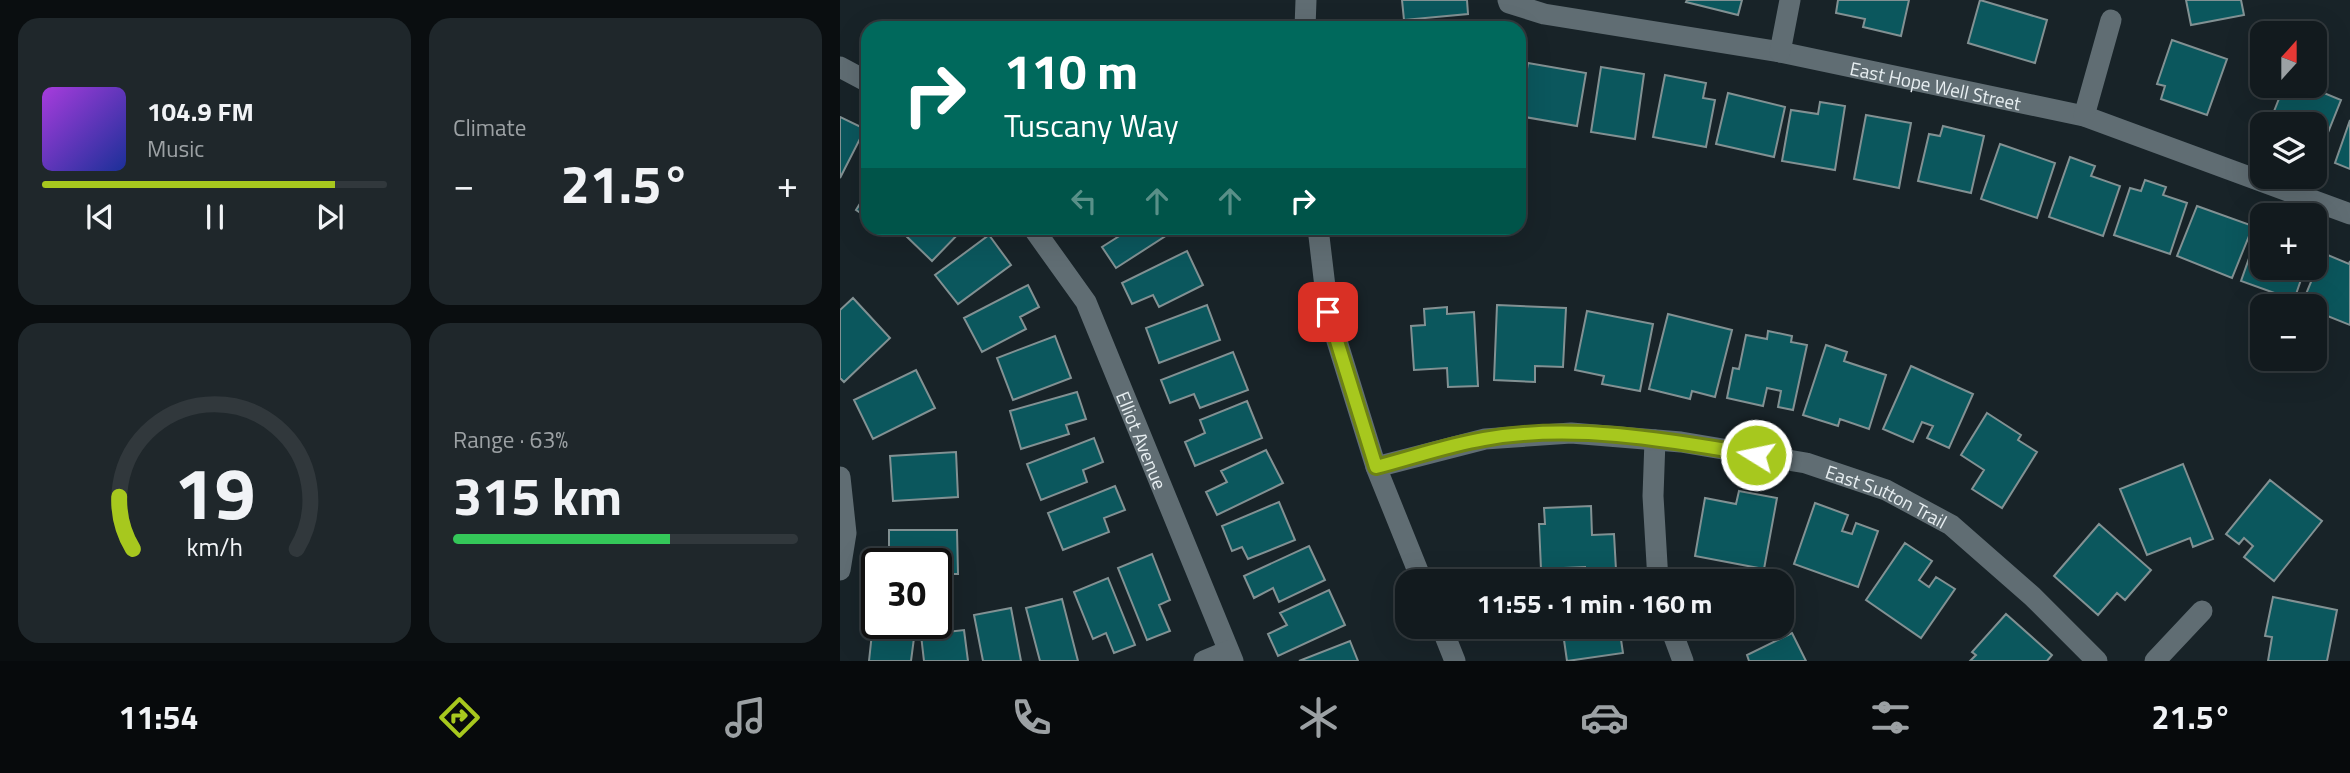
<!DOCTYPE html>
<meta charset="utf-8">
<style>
:root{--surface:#121a1e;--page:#1f272b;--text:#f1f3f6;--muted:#9ca1a4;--line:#31383c;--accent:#a7c81e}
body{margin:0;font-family:"Titillium Web",sans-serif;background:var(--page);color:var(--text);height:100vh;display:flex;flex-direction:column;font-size:26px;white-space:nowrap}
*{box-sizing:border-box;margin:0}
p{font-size:23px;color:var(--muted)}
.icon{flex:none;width:38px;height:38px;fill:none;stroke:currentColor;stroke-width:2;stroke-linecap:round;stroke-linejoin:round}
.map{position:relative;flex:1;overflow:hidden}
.details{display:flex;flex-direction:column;gap:18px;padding:18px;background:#0a0e10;width:840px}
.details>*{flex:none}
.hud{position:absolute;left:21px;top:21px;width:665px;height:214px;border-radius:21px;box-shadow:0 7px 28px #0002,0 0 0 2px var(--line);background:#00695c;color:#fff;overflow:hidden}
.needle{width:46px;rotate:21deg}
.tools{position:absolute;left:1410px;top:21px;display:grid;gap:14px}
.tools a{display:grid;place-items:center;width:77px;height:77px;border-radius:14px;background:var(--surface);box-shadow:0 7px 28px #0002,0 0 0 2px var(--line);font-size:35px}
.speed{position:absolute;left:21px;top:548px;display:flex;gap:14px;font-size:35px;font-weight:700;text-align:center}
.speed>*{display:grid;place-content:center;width:91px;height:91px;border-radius:50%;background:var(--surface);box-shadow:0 7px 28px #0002,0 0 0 2px var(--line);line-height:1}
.speed .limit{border:4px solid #111;border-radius:10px;background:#fff;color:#111}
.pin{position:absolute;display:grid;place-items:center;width:60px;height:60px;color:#fff;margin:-30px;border-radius:14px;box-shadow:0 4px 10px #0006}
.me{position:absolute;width:77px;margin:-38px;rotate:280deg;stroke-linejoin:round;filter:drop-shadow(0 0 5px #0008)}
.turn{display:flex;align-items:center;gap:24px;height:147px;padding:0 28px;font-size:32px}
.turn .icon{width:91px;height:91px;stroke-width:2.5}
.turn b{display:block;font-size:49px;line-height:60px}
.lanes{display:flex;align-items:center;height:66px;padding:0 28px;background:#0003;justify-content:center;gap:35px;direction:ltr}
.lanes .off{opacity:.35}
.big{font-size:52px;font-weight:700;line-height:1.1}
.details .widget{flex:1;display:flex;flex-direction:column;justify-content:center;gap:10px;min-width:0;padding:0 24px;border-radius:21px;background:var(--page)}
.details .dial{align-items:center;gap:0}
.dial svg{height:182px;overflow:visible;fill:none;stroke:var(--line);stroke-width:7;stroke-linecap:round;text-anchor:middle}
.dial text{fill:var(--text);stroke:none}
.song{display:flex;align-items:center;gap:21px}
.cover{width:84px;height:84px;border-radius:10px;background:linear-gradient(135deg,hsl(280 70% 55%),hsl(230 70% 35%))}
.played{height:7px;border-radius:4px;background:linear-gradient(90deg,var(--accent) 85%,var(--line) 85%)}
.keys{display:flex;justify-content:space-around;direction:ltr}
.heat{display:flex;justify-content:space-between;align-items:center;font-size:38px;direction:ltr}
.charge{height:10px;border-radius:5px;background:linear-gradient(90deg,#34c759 63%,var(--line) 0)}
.details .tiles{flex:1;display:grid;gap:18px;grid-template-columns:repeat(2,1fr)}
.trip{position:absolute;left:555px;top:569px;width:399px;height:70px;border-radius:21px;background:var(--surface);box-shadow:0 7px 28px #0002,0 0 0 2px var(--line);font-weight:700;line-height:70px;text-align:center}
.dock{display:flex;height:112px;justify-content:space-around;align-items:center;background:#070a0c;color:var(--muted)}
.dock .icon{width:49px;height:49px}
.dock .on{color:var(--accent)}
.dock b{font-size:32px;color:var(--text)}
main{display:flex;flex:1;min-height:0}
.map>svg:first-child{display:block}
</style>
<main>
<section class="details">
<div class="tiles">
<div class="widget">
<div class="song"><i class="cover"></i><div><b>104.9 FM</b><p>Music</p></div></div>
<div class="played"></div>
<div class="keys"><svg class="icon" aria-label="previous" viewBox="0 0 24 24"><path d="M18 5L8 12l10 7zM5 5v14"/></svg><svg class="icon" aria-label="pause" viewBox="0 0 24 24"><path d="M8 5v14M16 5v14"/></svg><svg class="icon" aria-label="next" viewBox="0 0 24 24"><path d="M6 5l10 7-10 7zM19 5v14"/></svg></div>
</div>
<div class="widget"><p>Climate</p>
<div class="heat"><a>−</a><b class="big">21.5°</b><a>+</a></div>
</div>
<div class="widget dial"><svg viewBox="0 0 100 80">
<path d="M14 69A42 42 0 1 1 86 69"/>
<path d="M14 69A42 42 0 0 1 8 46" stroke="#a7c81e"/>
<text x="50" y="56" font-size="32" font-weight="700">19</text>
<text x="50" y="72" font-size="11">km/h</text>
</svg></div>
<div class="widget"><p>Range · 63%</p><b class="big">315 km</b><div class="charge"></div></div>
</div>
</section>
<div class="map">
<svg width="1510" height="661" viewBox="0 0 1510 661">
<rect width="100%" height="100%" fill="#182328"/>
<!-- building -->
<path fill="#0b575d" stroke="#829193" stroke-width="2" d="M562 0H627L628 14 564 20Z
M847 0H902L898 15 846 2Z
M998 0H1069L1061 36 1023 27 1025 19 996 13Z
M1140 0 1207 20 1195 63 1128 43Z
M1346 0H1401L1404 15 1351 25Z
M1332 40 1387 59 1367 115 1321 99 1325 86 1317 84Z
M688 63 746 73 737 126 679 116Z
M761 67 804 74 795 139 751 132Z
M825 75 866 83 863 98 875 100 866 147 813 137Z
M1444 86H1467L1501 100 1481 150 1475 148V124H1429Z
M888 93 945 107 934 157 876 144Z
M980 102 1005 106 995 170 942 161 951 110 978 114Z
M1026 115 1071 123 1059 188 1014 179Z
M0 117 25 129 0 178Z
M1510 120V169L1495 163Z
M1103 126 1144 136 1131 193 1078 181 1089 134 1100 136Z
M1160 144 1215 163 1197 218 1141 199Z
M1230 157 1255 166 1251 176 1280 186 1263 236 1209 217Z
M1305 180 1326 187 1323 195 1347 203 1330 254 1274 235 1290 188 1301 191Z
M28 191V218L16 210Z
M1357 206 1413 226 1392 278 1337 256Z
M1420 227 1423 228V268H1465L1454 300 1401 281Z
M69 228H124L92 261 63 233Z
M280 228H338L276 268 262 247 284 233Z
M149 235 171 265 118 304 95 275Z
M347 251 363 285 319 307 313 295 292 304 282 283Z
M1483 253 1509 264 1510 261V325L1475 311V306H1461Z
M188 285 199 307 180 317 186 329 142 352 124 318Z
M13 298 50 338 4 382 0 378V310Z
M367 305 380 340 319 363 306 328Z
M657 305 726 308 723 367 695 366V382L654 380Z
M607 307V314L634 312 638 386 608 387 607 368 574 370 571 326 585 325 584 309Z
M747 311 813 324 800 391 762 384 764 376 735 370Z
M828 314 892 330 875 397 852 391 850 399 809 389Z
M928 331 952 336 951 342 967 345 953 410 938 407 941 391 927 388 923 406 887 398 893 368 899 369 906 335 927 339Z
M215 336 231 378 173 400 157 358Z
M986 345 1007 352 1004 361 1046 375 1029 429 1000 419 998 426 963 415Z
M393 352 408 390 360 408 354 394 330 403 321 380Z
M1071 366 1133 394 1109 448 1087 438 1093 426 1082 422 1073 442 1043 429Z
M76 370 95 408 33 439 14 400Z
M237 392 246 419 226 425 229 434 181 449 170 411Z
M407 401 422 438 355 466 345 442 365 433 360 420Z
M1147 413 1181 435 1178 440 1197 452 1162 508 1132 489 1144 470 1121 455Z
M254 438 263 462 243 470 247 482 201 500 187 464Z
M426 450 443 483 377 515 366 492 387 482 381 471Z
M116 452 118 497 53 501 50 456Z
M1343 464 1373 539 1353 547 1350 538 1307 555 1280 489Z
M1430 480 1482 521 1434 581 1404 557 1413 546 1404 538 1399 544 1386 534Z
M275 486 285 510 264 518 269 532 223 550 208 513Z
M899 491 937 498 924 569 855 556 865 498 896 504Z
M439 502 455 540 408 559 402 547 392 551 382 526Z
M975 503 1008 515 1002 531 1012 534 1016 523 1038 531 1018 587 954 564Z
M751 506 752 535 774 534 776 570 745 571V567L701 569 699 524H705L704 508Z
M1259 524 1311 570 1285 600 1277 593 1258 615 1214 576Z
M49 530H117L118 574H96V564H49Z
M1065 543 1092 561 1079 580 1089 587 1096 577 1115 589 1081 638 1026 600Z
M469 546 485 580 439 602 433 588 414 598 404 576Z
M312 554 330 600 319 605 330 631 307 640 278 568Z
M268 578 295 645 274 653 266 633 253 639 234 592Z
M489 590 505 625 438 656 428 634 447 625 440 613Z
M1433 597 1497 610 1487 661H1428L1432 637 1425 636Z
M222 599 238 661H200L186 608Z
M171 608 181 661H143L134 615Z
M1166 614 1212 655 1207 661H1130L1136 655 1132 652Z
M722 626H779L783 653 727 661Z
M124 630 128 661H84L81 635Z
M32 633 74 638 71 661H29Z
M952 633 966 661H909L907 655Z
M510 641 518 661H459Z"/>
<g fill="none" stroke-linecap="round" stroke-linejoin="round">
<!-- minor -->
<g stroke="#606d73" stroke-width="21">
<path id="s1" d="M668 0 669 3 704 14 940 52 1244 116 1510 214"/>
<path d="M940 52 950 0"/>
<path d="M0 67 28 82"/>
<path d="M1244 116 1271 20"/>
<path id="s2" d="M193 228 246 302 393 661"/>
<path d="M815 440 813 496 818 581"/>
<path id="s3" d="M536 467 645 439 731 433 841 442 966 463 1046 490 1111 525 1192 596 1257 661"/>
<path d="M0 477 6 533 0 570"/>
<path d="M830 626 843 661"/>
<path d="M364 661 388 651"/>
<path d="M1315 661 1362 611"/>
</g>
<!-- tertiary -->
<path stroke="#606d73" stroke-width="21" d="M465 28 466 0
M478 228 488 312 536 467 582 581
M601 626 615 661"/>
</g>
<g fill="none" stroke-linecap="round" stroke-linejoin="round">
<defs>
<path id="route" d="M488 312 536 467C571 458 608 445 644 439 733 423 828 440 916 455"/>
</defs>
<!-- route casing -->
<use href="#route" stroke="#6d8214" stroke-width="18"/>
<!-- route -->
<use href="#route" stroke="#a7c81e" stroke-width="12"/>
</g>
<g text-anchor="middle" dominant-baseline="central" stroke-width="7" stroke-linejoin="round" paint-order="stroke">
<!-- street labels -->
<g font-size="19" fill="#e7eef1" stroke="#182328">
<text stroke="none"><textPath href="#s1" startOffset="438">East Hope Well Street</textPath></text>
<text stroke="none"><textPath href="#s2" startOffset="240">Elliot Avenue</textPath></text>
<text stroke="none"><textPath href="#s3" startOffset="523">East Sutton Trail</textPath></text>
</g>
</g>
</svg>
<div class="tools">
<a><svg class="needle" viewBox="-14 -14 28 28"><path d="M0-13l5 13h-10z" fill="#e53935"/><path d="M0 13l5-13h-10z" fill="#9ca1a4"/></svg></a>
<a><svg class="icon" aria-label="layers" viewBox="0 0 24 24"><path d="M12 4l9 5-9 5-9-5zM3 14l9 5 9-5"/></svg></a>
<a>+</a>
<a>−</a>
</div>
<div class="speed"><div class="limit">30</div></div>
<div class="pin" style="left:488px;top:312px;background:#d93025"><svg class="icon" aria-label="arrive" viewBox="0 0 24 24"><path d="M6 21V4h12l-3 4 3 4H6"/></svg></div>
<svg class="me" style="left:916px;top:455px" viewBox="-20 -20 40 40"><circle r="17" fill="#a7c81e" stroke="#fff" stroke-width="3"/><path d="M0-11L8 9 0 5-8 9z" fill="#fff"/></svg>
<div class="trip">11:55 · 1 min · 160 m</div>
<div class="hud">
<div class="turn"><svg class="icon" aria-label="right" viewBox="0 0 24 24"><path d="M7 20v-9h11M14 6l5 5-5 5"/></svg><div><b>110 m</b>Tuscany Way</div></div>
<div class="lanes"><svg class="icon off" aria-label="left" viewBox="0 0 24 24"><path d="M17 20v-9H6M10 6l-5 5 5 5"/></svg><svg class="icon off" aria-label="ahead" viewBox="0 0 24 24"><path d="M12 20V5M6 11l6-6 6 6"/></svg><svg class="icon off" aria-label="ahead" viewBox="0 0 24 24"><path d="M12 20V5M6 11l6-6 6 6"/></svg><svg class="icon" aria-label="right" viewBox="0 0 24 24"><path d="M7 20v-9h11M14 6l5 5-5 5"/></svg></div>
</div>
</div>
</main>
<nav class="dock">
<b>11:54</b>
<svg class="icon on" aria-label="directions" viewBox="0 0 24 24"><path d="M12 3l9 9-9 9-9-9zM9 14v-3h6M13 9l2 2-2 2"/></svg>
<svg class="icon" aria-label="music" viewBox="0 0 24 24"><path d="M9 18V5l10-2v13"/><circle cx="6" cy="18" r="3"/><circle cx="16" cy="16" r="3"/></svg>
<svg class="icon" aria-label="phone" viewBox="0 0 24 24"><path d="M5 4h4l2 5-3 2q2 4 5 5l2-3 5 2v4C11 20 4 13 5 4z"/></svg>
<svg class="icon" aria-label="climate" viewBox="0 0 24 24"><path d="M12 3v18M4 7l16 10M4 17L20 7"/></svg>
<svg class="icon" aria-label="car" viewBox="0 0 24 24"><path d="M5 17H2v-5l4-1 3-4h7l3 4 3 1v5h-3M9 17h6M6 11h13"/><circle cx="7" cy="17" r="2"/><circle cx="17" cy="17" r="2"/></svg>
<svg class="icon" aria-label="filters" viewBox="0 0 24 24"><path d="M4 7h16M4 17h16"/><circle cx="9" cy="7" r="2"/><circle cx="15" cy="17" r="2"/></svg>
<b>21.5°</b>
</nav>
